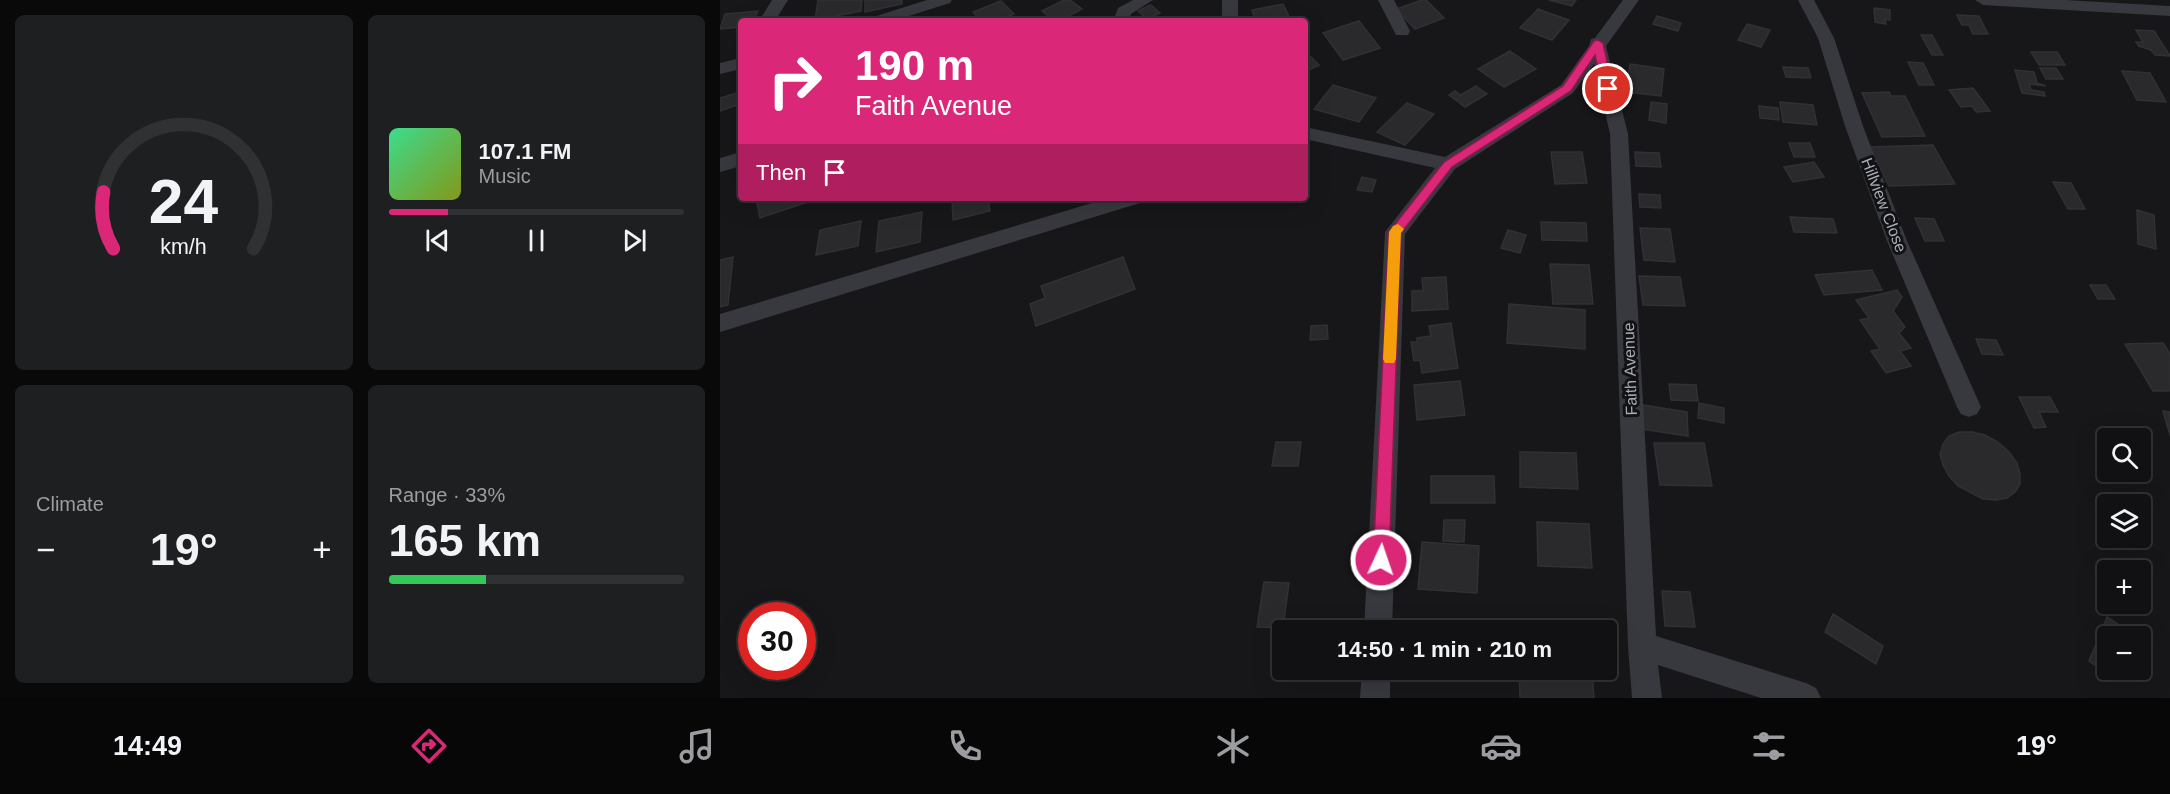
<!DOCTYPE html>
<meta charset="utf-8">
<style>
:root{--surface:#111113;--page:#1e1f21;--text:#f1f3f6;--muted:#9c9da0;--line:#303133;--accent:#db2777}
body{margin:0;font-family:Arial,sans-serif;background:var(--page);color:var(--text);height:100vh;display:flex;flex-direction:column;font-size:22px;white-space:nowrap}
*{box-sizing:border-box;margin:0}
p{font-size:20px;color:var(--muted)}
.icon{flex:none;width:33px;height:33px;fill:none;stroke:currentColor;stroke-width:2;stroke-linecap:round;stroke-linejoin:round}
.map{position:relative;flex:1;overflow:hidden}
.details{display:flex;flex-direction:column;gap:15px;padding:15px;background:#09090a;width:720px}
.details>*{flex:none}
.hud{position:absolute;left:18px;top:18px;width:570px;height:183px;border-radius:6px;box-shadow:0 6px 24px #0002,0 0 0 2px var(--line);background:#db2777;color:#fff;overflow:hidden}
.fabs{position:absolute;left:1377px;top:428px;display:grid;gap:12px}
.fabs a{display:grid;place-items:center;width:54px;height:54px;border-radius:6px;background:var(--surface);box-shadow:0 6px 24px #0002,0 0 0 2px var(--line);font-size:30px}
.speed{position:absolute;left:18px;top:602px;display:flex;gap:12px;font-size:30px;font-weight:700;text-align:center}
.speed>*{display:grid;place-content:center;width:78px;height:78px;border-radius:50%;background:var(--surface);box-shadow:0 6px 24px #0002,0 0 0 2px var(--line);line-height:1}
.speed .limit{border:9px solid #d22;background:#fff;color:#111}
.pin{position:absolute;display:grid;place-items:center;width:51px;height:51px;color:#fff;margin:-26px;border:3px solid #fff;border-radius:50%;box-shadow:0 2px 6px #0007}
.me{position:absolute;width:66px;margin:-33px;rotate:3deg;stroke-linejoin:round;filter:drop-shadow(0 0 4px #0008)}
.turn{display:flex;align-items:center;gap:21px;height:126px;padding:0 18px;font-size:27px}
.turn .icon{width:78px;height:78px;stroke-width:2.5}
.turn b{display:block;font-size:42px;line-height:51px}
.then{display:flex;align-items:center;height:57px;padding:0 18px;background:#0003;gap:12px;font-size:22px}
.big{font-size:45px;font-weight:700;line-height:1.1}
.details .tile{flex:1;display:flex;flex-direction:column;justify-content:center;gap:9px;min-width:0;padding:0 21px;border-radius:9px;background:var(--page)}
.details .dial{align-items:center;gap:0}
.dial svg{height:156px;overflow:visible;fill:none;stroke:var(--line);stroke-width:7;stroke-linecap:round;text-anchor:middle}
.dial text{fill:var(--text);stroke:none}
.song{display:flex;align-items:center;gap:18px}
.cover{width:72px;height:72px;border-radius:9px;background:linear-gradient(135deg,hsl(150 70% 55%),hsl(70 70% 35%))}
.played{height:6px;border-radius:3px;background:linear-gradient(90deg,var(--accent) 20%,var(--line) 20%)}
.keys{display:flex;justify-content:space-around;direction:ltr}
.heat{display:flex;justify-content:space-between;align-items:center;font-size:33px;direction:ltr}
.charge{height:9px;border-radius:4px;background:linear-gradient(90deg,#34c759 33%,var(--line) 0)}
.details .tiles{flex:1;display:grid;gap:15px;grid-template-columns:repeat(2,1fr)}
.trip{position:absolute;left:552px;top:620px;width:345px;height:60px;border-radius:6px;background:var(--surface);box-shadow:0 6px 24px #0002,0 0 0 2px var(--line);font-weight:700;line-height:60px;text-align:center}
.tab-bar{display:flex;height:96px;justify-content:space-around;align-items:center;background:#070708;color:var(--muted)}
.tab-bar .icon{width:42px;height:42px}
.tab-bar .on{color:var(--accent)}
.tab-bar b{font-size:27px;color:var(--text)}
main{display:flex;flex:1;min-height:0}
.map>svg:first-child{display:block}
</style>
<main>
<section class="details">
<div class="tiles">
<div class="tile dial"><svg viewBox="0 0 100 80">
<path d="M14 69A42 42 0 1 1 86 69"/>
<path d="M14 69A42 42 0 0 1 9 40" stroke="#db2777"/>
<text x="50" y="56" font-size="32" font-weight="700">24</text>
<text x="50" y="72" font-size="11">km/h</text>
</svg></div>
<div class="tile">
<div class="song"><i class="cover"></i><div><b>107.1 FM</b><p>Music</p></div></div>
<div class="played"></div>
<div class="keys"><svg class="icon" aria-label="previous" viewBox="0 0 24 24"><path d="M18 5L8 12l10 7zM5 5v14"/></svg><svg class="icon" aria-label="pause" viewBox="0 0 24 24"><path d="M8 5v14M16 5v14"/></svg><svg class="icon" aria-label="next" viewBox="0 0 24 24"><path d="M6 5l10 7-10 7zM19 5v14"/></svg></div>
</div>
<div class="tile"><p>Climate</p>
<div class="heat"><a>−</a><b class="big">19°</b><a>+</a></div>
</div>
<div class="tile"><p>Range · 33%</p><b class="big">165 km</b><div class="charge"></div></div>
</div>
</section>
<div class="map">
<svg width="1450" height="698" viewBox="0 0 1450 698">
<rect width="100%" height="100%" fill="#171719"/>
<!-- building -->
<path fill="#2a2a2d" stroke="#313135" stroke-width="1.5" d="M98 0H142L141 11 95 20Z
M145 0H182V4L145 12Z
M344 0H350L362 9 339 21H334L322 11Z
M702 0H706L724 18 695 29 676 9Z
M829 0H856L852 6Z
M281 1 294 14 277 21H261L253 12Z
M563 4 571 21H536L532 10Z
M431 5 440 13 427 19 418 11Z
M1154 8 1170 10V20L1165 19 1166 24 1155 22Z
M818 9 849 20 832 40 800 28Z
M38 11 33 21H21V27L0 29 5 14Z
M1237 15 1259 16 1268 34H1253L1249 25H1242Z
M937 16 961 23 958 31 933 24Z
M639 21 660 48 623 60 603 33Z
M1027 24 1050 30 1041 47 1018 40Z
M1416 30 1434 31 1450 56 1435 55 1431 50 1419 46 1416 42H1423Z
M1201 35H1212L1223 55H1212Z
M585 51 599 65 585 72Z
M790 51 816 69 784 87 758 69Z
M1311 52H1337L1345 65H1319Z
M1188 62 1203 63 1214 85H1199Z
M910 64 944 69 941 96 906 92Z
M1063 67 1088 68 1091 78 1066 77Z
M1320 68H1336L1343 79H1326Z
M1295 70 1314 72 1317 83 1326 86 1309 84 1311 90 1324 92 1325 96 1302 93Z
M1402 71 1430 73 1446 102 1417 100Z
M613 85 656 98 639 122 594 109Z
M756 86 767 94 745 107 729 95 735 91 741 95Z
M1253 88 1270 111 1256 112 1252 106 1241 107 1229 90Z
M1169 92 1171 96H1185L1205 136 1162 137 1142 93Z
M17 93 20 104 0 111V98Z
M931 102 947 104 946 123 929 120Z
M1060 102 1093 105 1097 125 1063 122Z
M687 103 714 114 685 145 657 132Z
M1039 106 1058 108 1059 120 1040 118Z
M1069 143H1090L1095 157H1074Z
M1213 145 1235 184 1169 186 1149 147Z
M831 152H862L867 183 835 184Z
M915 152 939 153 941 167 916 166Z
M1094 162 1104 177 1073 182 1064 167Z
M642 177 656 180 652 192 637 190Z
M1333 182 1351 183 1365 209H1348Z
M919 194 940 195 941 208 920 207Z
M36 198H88V202L40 218Z
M232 198H268L270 211 233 220Z
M1417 210 1434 215 1436 249 1418 244Z
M202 212 200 242 156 252 159 221Z
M1070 217 1113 219 1117 233 1074 232Z
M1195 218 1214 219 1224 241H1205Z
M141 221 138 246 96 255 100 230Z
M821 222 866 223 867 241 822 240Z
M920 228 950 229 955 262 924 260Z
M788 230 806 235 800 253 781 248Z
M13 257 8 305 0 307V260Z
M403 257 415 289 316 326 310 304 325 298 321 286Z
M830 264 869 265 873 304H833Z
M1152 270 1162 290 1104 295 1095 275Z
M919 276 960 277 965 306 923 305Z
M726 277 728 309 692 311V291H703L702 278Z
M1370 285H1386L1395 299H1378Z
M1177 290 1182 297 1173 311 1185 327 1179 333 1191 348 1180 351 1191 366 1166 373 1151 351 1160 349 1140 320 1149 318 1136 300Z
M789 304 865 310V349L787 343Z
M731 323 738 368 702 373 700 360 694 361 691 342H697V338L711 336 709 326Z
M607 325 608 339 590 340 591 326Z
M1256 339 1276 340 1283 355 1262 354Z
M1443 343 1450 354V391H1433L1405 344Z
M740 381 745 415 697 420 694 385Z
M949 384 976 385 978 401 951 400Z
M1299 397H1330L1338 412H1319L1326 427 1314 428Z
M979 403 1004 408V423L978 418Z
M923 405 967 412 968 436 922 429Z
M1443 411 1450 412V436V435Z
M1239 432H1252L1265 435 1278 442 1289 452 1297 463 1300 474V484L1295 492 1287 498 1276 500 1263 499 1238 486 1229 476 1223 465 1220 454 1223 444 1229 436Z
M556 442H581L578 466H552Z
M934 443H984L992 486 940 485Z
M800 452 856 453 858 489 800 487Z
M711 476H774L775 503H711Z
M724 520H745L744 542 723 541Z
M817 522 869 524 872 568 818 566Z
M702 542 759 546 757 593 698 589Z
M544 582 569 583 563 628 537 627Z
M942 591 970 592 975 627 945 626Z
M1113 614 1163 646 1156 664 1105 632Z
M1387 617 1415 635 1388 636V669H1402L1398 681 1369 661Z
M702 669H731L730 681 700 678Z
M799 669H872L874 698H800Z"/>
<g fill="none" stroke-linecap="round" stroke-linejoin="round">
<!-- minor -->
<path fill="#38393e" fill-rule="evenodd" d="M52 0H68L55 21H39Z
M207 0H232L230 3 173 21H148L150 18Z
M413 0H433L411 14 409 21H393L398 8Z
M502 0H518V21H502Z
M658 0H674L690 31 688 35H676Z
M903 0H919L886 46 908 134 936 636 1086 683 1096 688 1101 698H1041L938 665 942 698H912L908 646 890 134 874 64 853 93 735 169 685 234 672 630H644L665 232 715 168 585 139V127L725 157 841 85 869 46 871 39 875 38Z
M1078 0H1094L1114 38 1143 126 1187 241 1261 407 1257 414 1249 417 1241 414 1237 407 1167 241 1125 126 1098 38Z
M1255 0H1345L1450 6V16L1263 5Z
M21 58V69L0 74V63Z
M21 152V166L0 172V158Z
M389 198H423L420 203 0 332V314Z
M642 669H670V698H640Z"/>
</g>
<!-- route -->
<path fill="#db2777" stroke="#8e194d" stroke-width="1.5" d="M878 40 883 43 893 89 892 91 888 92 883 89 875 55 851 91 732 167 681 233 669 560 666 565 661 568 655 565 653 560 669 232 724 162 843 86 874 41Z"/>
<!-- slow -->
<path fill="#f59e0b" d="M678 224 684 229 681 233 676 359 674 363H665L663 359 669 232 673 226Z"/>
<g text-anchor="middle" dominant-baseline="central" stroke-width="6" stroke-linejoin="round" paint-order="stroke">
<!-- street labels -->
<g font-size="16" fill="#a9adb9" stroke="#121214">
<text transform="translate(1164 205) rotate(69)">Hillview Close</text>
<text transform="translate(910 369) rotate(-92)">Faith Avenue</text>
</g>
</g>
</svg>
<div class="fabs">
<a><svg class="icon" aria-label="search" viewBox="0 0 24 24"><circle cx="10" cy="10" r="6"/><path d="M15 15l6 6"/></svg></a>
<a><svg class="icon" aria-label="layers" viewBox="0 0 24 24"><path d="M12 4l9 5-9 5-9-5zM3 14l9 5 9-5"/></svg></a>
<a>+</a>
<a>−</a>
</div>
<div class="speed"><div class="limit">30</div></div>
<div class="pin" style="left:888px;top:89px;background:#d93025"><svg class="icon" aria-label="arrive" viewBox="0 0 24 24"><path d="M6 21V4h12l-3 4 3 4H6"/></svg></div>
<svg class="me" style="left:661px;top:560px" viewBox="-20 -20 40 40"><circle r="17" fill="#db2777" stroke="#fff" stroke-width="3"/><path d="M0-11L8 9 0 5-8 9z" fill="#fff"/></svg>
<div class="trip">14:50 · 1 min · 210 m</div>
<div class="hud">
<div class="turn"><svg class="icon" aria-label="right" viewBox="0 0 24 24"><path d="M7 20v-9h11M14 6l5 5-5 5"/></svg><div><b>190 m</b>Faith Avenue</div></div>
<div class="then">Then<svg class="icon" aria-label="arrive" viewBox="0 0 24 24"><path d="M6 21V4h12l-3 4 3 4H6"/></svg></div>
</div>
</div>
</main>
<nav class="tab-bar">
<b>14:49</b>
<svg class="icon on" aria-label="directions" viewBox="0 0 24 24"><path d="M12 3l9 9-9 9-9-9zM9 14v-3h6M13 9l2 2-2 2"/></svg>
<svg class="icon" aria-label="music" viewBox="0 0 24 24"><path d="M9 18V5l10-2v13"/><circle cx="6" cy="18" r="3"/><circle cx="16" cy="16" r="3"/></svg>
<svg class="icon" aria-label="phone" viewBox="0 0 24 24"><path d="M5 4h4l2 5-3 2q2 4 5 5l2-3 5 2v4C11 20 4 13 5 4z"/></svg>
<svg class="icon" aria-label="climate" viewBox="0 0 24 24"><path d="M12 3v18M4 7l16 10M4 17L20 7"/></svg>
<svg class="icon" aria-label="car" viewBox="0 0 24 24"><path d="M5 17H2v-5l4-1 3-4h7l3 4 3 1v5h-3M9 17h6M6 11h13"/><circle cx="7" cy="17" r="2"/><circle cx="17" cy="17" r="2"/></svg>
<svg class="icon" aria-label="filters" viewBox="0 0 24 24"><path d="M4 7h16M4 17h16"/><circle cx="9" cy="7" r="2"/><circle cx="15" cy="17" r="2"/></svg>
<b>19°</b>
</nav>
